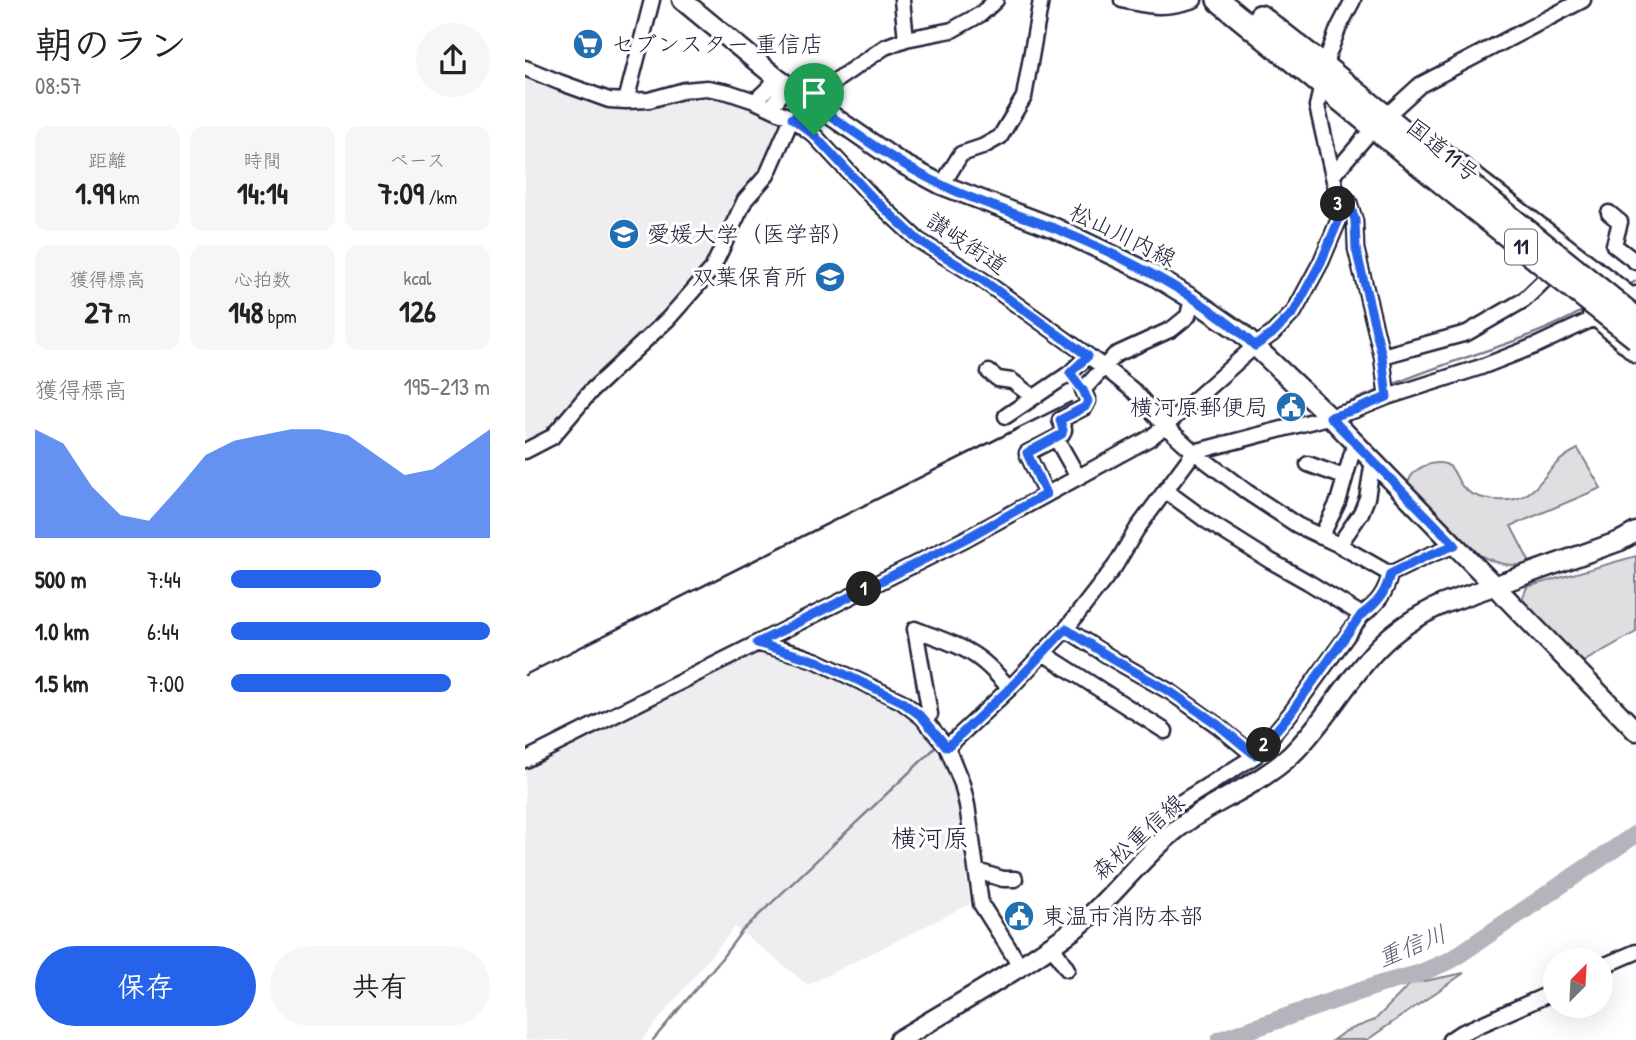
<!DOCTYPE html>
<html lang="ja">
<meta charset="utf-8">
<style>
body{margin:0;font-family:"Patrick Hand","Klee One",sans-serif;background:#f6f6f6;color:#222;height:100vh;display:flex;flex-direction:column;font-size:26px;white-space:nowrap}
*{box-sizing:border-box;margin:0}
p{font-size:23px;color:#767676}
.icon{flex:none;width:38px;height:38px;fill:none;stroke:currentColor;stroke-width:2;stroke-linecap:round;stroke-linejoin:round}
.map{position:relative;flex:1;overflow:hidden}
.details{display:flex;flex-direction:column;background:#fff;width:525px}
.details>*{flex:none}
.needle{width:46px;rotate:24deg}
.tools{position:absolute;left:1018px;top:948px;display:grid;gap:14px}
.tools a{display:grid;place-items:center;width:70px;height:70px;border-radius:50%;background:#fff;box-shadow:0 7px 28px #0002;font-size:35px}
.pin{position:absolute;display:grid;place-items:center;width:60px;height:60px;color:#fff;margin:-72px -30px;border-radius:50% 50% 50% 0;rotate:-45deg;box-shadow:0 0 7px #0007}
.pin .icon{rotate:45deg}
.km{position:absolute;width:35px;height:35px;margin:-18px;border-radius:50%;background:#222;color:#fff;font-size:19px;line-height:35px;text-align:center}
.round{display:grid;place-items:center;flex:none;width:74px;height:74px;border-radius:37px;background:#f6f6f6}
.head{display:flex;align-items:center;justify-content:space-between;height:119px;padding:0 35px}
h1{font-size:38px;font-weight:700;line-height:52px}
.figures{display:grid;grid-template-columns:repeat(3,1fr);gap:10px;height:119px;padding:7px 35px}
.figures div{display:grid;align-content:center;border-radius:14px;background:#f6f6f6;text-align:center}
.figures b{font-size:30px;font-weight:700}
.figures small{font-size:19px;font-weight:400}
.figures p{font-size:19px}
.chart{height:196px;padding:14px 35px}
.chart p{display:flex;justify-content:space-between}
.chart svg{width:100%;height:126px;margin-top:7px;fill:#2563eb;opacity:.7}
.primary-button{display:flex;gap:14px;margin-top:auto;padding:14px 35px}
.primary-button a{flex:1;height:80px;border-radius:42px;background:#2563eb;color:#fff;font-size:28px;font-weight:700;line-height:80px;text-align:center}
.primary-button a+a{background:#f6f6f6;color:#222}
ul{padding:0 35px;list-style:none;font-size:23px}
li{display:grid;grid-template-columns:112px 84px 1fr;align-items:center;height:52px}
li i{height:18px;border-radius:9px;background:#2563eb}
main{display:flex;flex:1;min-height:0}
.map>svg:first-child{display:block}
</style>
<main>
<section class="details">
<div class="head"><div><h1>朝のラン</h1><p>08:57</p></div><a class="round"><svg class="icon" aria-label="share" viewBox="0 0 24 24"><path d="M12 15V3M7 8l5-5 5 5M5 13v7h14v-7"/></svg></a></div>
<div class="figures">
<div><p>距離</p><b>1.99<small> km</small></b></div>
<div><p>時間</p><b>14:14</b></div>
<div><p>ペース</p><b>7:09<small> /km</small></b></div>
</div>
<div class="figures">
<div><p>獲得標高</p><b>27<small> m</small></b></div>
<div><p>心拍数</p><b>148<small> bpm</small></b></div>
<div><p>kcal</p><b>126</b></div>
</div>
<div class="chart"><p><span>獲得標高</span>195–213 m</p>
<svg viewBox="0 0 160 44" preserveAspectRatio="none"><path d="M0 44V6L10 11L20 26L30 36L40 38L50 27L60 15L70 10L80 8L90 6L100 6L110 8L120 15L130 22L140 20L150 13L160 6V44z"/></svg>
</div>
<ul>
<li><b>500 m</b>7:44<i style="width:58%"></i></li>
<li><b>1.0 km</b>6:44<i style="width:100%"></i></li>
<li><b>1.5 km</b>7:00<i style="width:85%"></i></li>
</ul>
<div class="primary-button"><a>保存</a><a>共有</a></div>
</section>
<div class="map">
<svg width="1111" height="1040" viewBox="0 0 1111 1040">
<rect width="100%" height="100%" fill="#fff"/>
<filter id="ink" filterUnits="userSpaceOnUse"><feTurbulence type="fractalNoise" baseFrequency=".0143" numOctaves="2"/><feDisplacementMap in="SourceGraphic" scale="14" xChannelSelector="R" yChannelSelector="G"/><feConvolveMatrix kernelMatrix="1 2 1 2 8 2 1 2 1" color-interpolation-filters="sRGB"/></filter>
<g filter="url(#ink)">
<!-- built -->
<path fill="#eeeef1" d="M0,76L65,104L97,110H123L159,100L180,97L215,104L258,120L260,127L237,174L182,268L25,434L0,447Z
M226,651L283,665L373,708L399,732L414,755L424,777L432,801L445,904L283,985L210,927L117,1040H0V764Z"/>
<!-- green -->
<path fill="#dfdfe2" stroke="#80808e" stroke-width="2" d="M1053,449L1076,488L986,526L1005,563C988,569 970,563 954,555L883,482C885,479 886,475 889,473C897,464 919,458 927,469C932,475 933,483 939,488C951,500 975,502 990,499C1010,495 1018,476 1031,464C1037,458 1045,453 1053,449Z
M1111,556V632L1058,662L995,604L1002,587Z
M939,973L842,1040H808L819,1032L850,1020L885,984Z"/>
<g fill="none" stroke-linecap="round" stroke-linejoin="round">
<!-- stream -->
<path stroke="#7a7a88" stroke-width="2.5" d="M1102,286L1111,281
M867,385C930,357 999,344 1059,310
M808,409L857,389
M764,420L792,413
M128,1040L196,959L217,931L410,748"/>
<!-- river -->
<path stroke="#b4b4bc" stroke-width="18" d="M695,1040L856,984L893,974L926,960L1111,834"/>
<!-- minor casing -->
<g stroke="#22223b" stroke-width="19">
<path id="minor" d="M377,0L381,39
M597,0C627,7 639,9 669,0
M799,66L813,29L828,0
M0,68L34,82L84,100L101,101L124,100L160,90L182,88L203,92L230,101L267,118L289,135L347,197L393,240L456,279L580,368L610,392L640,426L669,452L722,492L772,525L814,545L865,574
M101,101L127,0
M230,101L253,79
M246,107L263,86
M909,143L1111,299
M808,175L849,127L895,85L1058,0
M417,185L436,154L457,147L475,137L499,97L516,0
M812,194L824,202L830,221L831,249L857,356L862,397
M1084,213L1095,222L1089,245L1111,262
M1065,314L1111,355
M857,356L942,333L999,300L1033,267
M464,372L473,379L487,381L508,397
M481,416L545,373L563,356
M531,438L537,434L539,430L535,420L560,407L563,401L558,390L590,355L647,329L663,316L667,299
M0,451L27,437L66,391L143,319L187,269L220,200L242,175L267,118L289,104L313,79L360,47L381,39L427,30L456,14L471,0
M783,464L819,477
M641,491L682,521L744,560L783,582L837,615
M521,494L502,453L531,438L553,477
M796,537L813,502L830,443
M814,545L836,513L842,498L848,461
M865,574L902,556L930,545
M541,629L591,661L647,693L692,725L730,756
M232,643L272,654L292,661L376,701L397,717L422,747L437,784L442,805L456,904L495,966
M518,653L640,731
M397,717L405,714L390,629C412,638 437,645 456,660C467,668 475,679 485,688
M422,747L485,688L541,629L590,566L612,529L669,452L830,410L862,397L956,367L1012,345L1070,318L1111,294
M0,760L440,539L625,438L640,426L730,346L747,334L769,312L796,262L815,217L812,194L792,106L797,85
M637,814L730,756L765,714L837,615C852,604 861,593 865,574
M452,871L478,879H490
M527,946L542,969
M1076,967L1111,952
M925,1040L934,1034L1031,991"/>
</g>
<!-- major casing -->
<g stroke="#22223b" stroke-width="23">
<path id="major" d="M157,0L253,79L374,162L417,185L530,228L623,272L667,299L715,332L805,417L1111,731
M374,1040C412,1017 450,995 488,971C511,956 535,941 557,923C589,895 614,860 647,833C683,802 731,788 766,755C799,723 821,681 853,648C872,628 894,615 918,604L1095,541L1111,532"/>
</g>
<!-- highway casing -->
<g stroke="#22223b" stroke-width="26">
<path id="highway" d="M693,0L881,154
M735,16L799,66L891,141"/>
</g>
<!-- minor -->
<use href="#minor" stroke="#fff" stroke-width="14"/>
<!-- major -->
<use href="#major" stroke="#fff" stroke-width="18"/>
<!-- highway -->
<use href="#highway" stroke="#fff" stroke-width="21"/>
<!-- rail -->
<path stroke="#22223b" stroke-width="2.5" d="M0,675L546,402"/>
<!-- highway-bridge casing -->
<g stroke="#22223b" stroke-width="26" stroke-linecap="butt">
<path id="highway-bridge" d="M891,141L1111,318
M881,154L1037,280L1111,338"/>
</g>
<!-- highway-bridge -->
<use href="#highway-bridge" stroke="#fff" stroke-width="21"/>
</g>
</g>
<g fill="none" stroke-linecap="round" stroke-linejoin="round" filter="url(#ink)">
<!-- route casing -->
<g stroke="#fff" stroke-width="14">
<path id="route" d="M289,104C330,133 370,162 415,184C451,202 491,213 529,228C597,256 677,295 730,346L747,334L769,312L796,262L815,217L812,194L824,202L830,220L831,249L857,356L862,397L830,410L805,417L930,545L902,556L865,574C861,593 852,604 836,615L765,714L730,755L692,724L647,693L591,661L541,629L485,688L422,747L397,717L376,701L292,661L232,643L440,539L521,494L502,453L537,434L538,430L535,420L560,407L563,401L558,390L545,373L563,356L456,279L393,240L347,197L289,135L267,118Z"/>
</g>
<!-- route -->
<use href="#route" stroke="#2563eb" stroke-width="9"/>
</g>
<!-- icons -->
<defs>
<g id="supermarket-disc" transform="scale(1.575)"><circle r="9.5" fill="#1f6fb2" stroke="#fff"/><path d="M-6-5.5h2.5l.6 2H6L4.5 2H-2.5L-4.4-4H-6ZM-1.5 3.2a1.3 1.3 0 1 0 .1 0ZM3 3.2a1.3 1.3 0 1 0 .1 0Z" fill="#fff"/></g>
<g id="university-disc" transform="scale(1.575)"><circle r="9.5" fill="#1f6fb2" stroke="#fff"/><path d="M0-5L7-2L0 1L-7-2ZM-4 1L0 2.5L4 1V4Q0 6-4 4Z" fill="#fff"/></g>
<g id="school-disc" transform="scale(1.575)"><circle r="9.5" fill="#1f6fb2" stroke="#fff"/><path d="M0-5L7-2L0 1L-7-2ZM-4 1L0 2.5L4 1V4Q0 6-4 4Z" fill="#fff"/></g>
<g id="civic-disc" transform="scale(1.575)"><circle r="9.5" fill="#1f6fb2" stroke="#fff"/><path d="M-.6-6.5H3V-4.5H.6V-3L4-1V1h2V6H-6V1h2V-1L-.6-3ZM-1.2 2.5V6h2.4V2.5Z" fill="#fff"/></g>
</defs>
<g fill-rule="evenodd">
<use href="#supermarket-disc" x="63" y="44"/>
<use href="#university-disc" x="99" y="234"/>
<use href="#school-disc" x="305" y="277"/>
<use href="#civic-disc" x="766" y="407"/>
<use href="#civic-disc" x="494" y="916"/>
</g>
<g text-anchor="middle" stroke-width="6" stroke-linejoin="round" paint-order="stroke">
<!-- shield labels -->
<rect fill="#fff" stroke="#646476" stroke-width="2" x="980" y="229.5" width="32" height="35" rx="5"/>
<g font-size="21" font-weight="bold" fill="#22223b">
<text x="996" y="254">11</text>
</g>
<!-- poi labels -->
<g font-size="23" fill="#22223b" stroke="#fff" text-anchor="start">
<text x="86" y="52">セブンスター 重信店</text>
<text x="122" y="242">愛媛大学（医学部）</text>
<text x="282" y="285" text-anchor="end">双葉保育所</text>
<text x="743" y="415" text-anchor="end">横河原郵便局</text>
<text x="517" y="924">東温市消防本部</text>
</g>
<!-- street labels -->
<g font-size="23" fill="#22223b" stroke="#fff">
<text transform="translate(918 150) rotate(39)" y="8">国道11号</text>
<text transform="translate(598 235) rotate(26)" y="8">松山川内線</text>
<text transform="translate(442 243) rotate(34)" y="8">讃岐街道</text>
<text transform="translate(613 837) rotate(-42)" y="8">森松重信線</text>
</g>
<!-- water labels -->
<g font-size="24" font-style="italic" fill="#5c5c6f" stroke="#fff">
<text transform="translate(887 946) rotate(-22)" y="8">重信川</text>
</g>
<!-- quarter labels -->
<g font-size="26" fill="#22223b" stroke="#fff">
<text x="405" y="847">横河原</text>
</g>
</g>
</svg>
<div class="tools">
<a><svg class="needle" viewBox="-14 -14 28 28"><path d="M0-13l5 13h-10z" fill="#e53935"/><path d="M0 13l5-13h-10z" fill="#767676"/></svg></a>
</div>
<div class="pin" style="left:289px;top:135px;background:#1e9e55"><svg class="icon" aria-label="arrive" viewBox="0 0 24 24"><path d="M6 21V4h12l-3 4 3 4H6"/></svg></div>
<b class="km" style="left:339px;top:589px">1</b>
<b class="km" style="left:739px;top:745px">2</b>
<b class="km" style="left:813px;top:204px">3</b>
</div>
</main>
